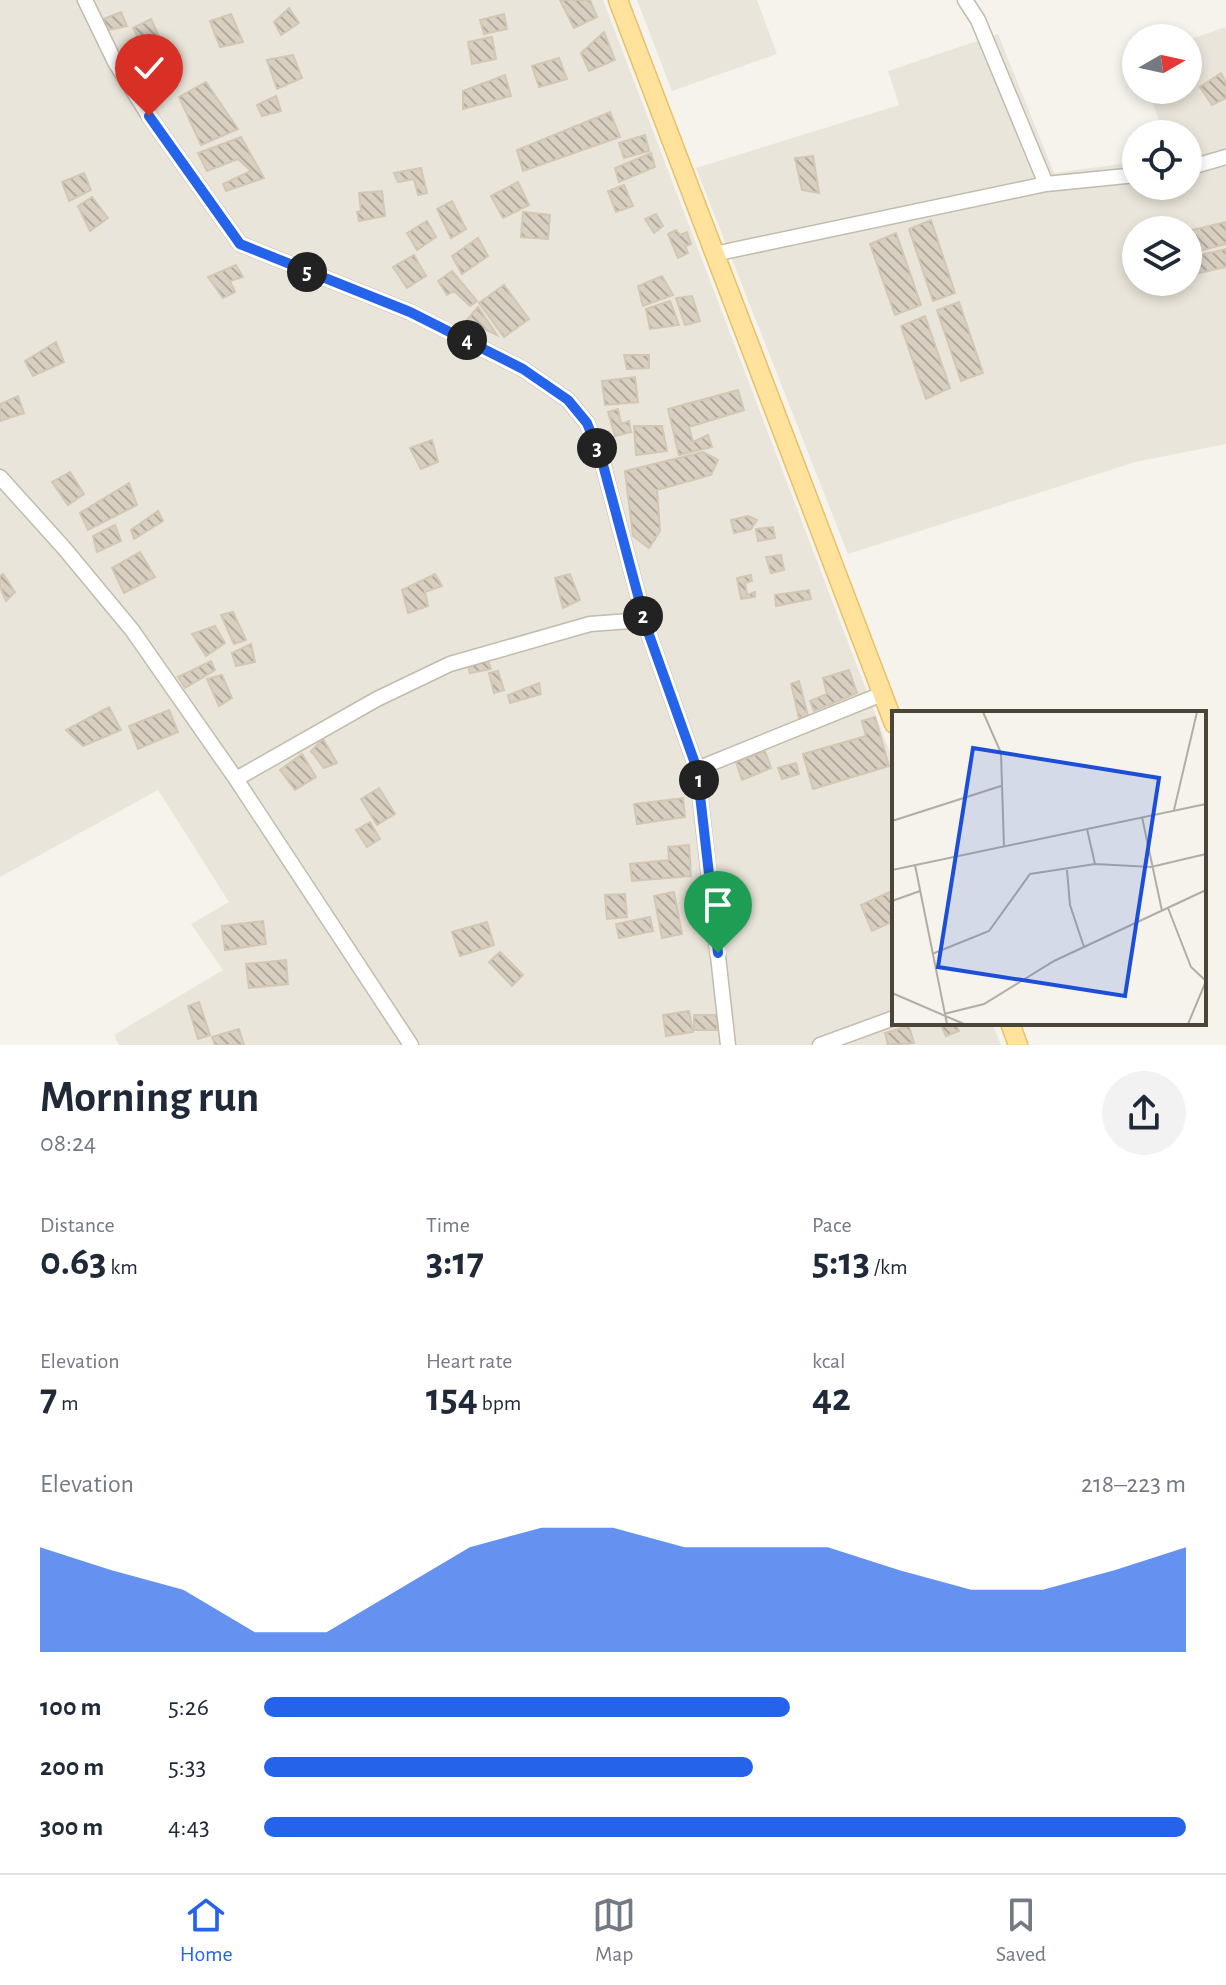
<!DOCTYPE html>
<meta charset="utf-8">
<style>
body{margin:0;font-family:"Alegreya Sans",sans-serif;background:#f2f2f3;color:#1f2937;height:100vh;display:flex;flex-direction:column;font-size:30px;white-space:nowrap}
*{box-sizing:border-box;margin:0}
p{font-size:26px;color:#747a83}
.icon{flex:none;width:44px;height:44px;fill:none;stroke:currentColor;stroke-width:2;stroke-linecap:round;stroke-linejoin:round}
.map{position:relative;height:1045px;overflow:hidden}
.drawer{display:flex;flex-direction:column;background:#fff;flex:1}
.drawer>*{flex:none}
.needle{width:52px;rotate:81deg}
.controls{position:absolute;left:1122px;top:24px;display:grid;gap:16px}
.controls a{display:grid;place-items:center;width:80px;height:80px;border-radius:50%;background:#fff;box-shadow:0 4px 12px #0003;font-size:40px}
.pin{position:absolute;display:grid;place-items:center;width:68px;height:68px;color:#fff;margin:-82px -34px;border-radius:50% 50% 50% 0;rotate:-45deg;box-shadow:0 0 8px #0007}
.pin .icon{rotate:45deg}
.km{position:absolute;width:40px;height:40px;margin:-20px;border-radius:50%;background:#222;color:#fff;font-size:22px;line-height:40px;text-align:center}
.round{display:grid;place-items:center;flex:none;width:84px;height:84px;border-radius:42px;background:#f2f2f3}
.summary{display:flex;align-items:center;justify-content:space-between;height:136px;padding:0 40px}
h1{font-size:44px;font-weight:600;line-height:60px}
.stats{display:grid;grid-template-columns:repeat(3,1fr);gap:12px;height:136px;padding:8px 40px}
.stats div{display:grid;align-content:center}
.stats b{font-size:40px;font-weight:600}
.stats small{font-size:22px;font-weight:400}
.stats p{font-size:22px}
.chart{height:224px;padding:16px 40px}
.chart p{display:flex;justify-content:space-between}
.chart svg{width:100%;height:144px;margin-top:8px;fill:#2563eb;opacity:.7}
ul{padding:0 40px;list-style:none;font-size:26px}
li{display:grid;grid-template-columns:128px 96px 1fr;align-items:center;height:60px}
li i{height:20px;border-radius:10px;background:#2563eb}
.menu{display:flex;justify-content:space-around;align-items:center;height:112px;border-top:2px solid #e0e1e3;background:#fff;font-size:22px;color:#747a83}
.menu a{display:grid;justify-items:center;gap:4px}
.menu .on{color:#2563eb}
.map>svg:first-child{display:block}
</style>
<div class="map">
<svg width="1226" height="1045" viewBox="0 0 1226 1045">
<defs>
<pattern id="building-back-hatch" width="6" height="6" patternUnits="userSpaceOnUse" patternTransform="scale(2)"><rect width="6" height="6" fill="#d8cfc1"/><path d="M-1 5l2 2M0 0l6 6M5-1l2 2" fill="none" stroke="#b1aa9e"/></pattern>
</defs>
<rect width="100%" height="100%" fill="#f6f3ec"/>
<!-- residential -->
<path fill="#eae5da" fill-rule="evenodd" d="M0,0H603L894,763V1023H992L1001,1045H119L114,1035L223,970L191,924L229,902L158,790L0,877Z
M637,0H757L777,54L672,91Z
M1226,27V444L1135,462L848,554L696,168L899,105L888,71L998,34L1054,173L1136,162V186H1188V134H1164L1148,90H1188V40ZM1136,230H1188V282H1136Z"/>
<!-- building -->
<path fill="url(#building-back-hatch)" stroke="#d3c7b4" stroke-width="2" d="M560,0H590L597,17L574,28Z
M289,8L299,23L281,35L274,22Z
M121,12L127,26L108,30L103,19Z
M231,14L243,42L220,47L210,21Z
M504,14L507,29L484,34L480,20Z
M151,19L165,50L150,58L133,28Z
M604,32L615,60L589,71L581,53Z
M492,37L496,59L472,64L468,42Z
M293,55L302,78L277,89L267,60Z
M559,58L567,79L539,87L532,66Z
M1221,73L1226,83V98L1212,105L1200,87Z
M505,75L511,96L463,109V91Z
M206,82L238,129L201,145L179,97Z
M276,96L281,111L262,116L257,105Z
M610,112L620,137L523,171L517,150Z
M645,135L649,151L624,158L619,143Z
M241,137L264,178L226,191L223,184L251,171L238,159L207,171L198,153Z
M651,153L655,167L619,182L615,168Z
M813,156L819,193L802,190L795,158Z
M421,168L427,193L418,195L414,179L398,182L394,173Z
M84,173L91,190L69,201L62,182Z
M518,182L529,205L503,218L491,196Z
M624,185L633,206L616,212L608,191Z
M382,191L385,216L359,221L357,212L361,211L359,193Z
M92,197L108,218L90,231L78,206Z
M452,201L466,229L451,238L437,209Z
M523,212L550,215L548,239L521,237Z
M656,214L663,226L654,233L645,219Z
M931,220L955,293L933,301L909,229Z
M427,221L436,237L417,250L407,233Z
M1226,222V244L1188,254V231Z
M676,230L680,235L687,232L691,244L685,246L688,253L678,258L668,234Z
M896,233L921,305L895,315L870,244Z
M478,238L488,256L462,274L452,256Z
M1226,249V267L1190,275L1188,258Z
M414,255L426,276L407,288L393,267Z
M236,265L243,277L230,281L235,292L223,298L208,277Z
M452,271L477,301L470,306L454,291L447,295L438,281Z
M662,276L673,295L643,306L638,286Z
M504,285L529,319L504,337L479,303Z
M692,296L700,321L685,325L676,298Z
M670,301L679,325L650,329L646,309Z
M959,302L983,373L961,381L937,310Z
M478,307L497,335L466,321Z
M925,316L950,388L926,399L901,326Z
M56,342L64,362L33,376L25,361Z
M624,355H649V368L627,369Z
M635,377L638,402L605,405L602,381Z
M738,390L744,410L689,427L693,442L708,435L712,447L679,455L668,409Z
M18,396L24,413L0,421V404Z
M618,409L621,424L629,421L631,432L615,436L608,412Z
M634,426H662L667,451L636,455Z
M432,440L438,462L421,469L410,448Z
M703,452L718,460L711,475L657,490L660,531L649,548L633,536L625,471Z
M70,472L84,494L68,505L52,482Z
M129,483L137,505L88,530L80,513Z
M158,511L163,521L134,539L131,530Z
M748,516L757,520L751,529L734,533L731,520Z
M115,525L121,541L97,552L93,536Z
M773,527L775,538L758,541L756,529Z
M140,552L155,577L124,593L112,568Z
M781,555L784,570L771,573L766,557Z
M3,574L15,592L6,601L0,587V576Z
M435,574L442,586L425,592L428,606L408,613L402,590Z
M570,574L580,600L563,608L555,578Z
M751,575L752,581L745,583L747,595L755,592V597L741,599L737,578Z
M809,590L811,599L776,606L775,595Z
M233,612L246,640L234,644L221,615Z
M215,626L225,643L206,656L192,634Z
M251,644L255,662L236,666L232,653Z
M487,658L491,669L470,673L468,666Z
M211,661L215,670L185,688L178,677Z
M849,670L857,693L814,711L810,701L827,694L823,678Z
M498,671L504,690L494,693L489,673Z
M222,675L232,698L219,706L207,679Z
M799,681L808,716L799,718L791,684Z
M539,683L541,694L510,703L508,695Z
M109,707L121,730L83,746L66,730Z
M169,710L178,732L138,749L129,726Z
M875,717L889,766L813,789L803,754L866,736L862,721Z
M323,739L337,763L324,768L311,751Z
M765,751L771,768L742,780L736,762Z
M302,754L316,777L295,790L280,770Z
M796,763L799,774L782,779L778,768Z
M379,788L395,814L377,825L361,799Z
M683,798L685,817L637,824L634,804Z
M370,822L380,839L367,847L356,830Z
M689,845L691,876L632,881L630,864L669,860L668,847Z
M892,891L894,921L872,931L861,905Z
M674,892L682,934L662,938L654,896Z
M625,894L627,917L607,919L605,895Z
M650,917L653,931L619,938L616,924Z
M263,921L266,944L225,950L222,926Z
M487,922L494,945L460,956L452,932Z
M500,952L523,975L512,986L489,962Z
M286,960L288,984L249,988L246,964Z
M199,1002L210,1035L198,1039L188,1006Z
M689,1011L693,1032L666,1036L663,1015Z
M694,1015H717V1030H694Z
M940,1023H955L959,1031L946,1036Z
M909,1026L914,1043L888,1045L885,1033Z
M239,1029L244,1045H215L212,1037Z"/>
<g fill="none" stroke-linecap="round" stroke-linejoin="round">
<!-- minor casing -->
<g stroke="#c2bbae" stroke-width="17">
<path id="minor" d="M85,0L115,62L149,116L240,244L410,312L523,369L568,400L587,423L602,461L647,629L697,769L728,1045
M965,0L978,20L1046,184
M1188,168L1226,157
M714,254L1046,184L1136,175
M0,477L64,548L132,630L236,779L411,1045
M697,769L882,694
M236,779L377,699L450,664L590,624L644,620
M820,1045L894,1018"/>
</g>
<!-- major casing -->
<g stroke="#e6c16a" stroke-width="21">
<path id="major" d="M618,0L894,724
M1010,1023L1018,1045"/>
</g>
<!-- minor -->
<use href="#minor" stroke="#fff" stroke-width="14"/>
<!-- major -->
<use href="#major" stroke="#ffe39c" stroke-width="18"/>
</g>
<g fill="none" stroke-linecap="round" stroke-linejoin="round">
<!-- route casing -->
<g stroke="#fff" stroke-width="16">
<path id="route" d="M149,116L240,244L410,312L523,369L568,400L587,423L602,461L647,629L697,769L718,953"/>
</g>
<!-- route -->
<use href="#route" stroke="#2563eb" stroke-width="10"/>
</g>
<!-- overview -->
<g transform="translate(892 711)">
<rect width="314" height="314" fill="#f6f3ec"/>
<path fill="none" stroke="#b2ada4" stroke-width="2" d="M91,1L109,42L112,136M282,99L305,1M250,106L270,200M0,110L109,75M195,118L203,153M23,154L55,313M0,159L314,93M175,159L178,194L192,236M0,190L28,180M276,197L299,256L314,270M40,243L97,220L138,163L203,153L259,156L314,143M0,282L72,313M52,303L92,293L162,250L314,179M296,313L314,270"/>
<path fill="#1d4ed8" fill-opacity="0.15" stroke="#1d4ed8" stroke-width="4" d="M81,37L267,67L233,285L46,256Z"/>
<rect width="314" height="314" fill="none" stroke="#4b4439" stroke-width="4"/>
</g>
</svg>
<div class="controls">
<a><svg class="needle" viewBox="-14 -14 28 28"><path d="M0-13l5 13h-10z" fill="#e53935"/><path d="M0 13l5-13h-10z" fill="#747a83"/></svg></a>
<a><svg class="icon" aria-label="locate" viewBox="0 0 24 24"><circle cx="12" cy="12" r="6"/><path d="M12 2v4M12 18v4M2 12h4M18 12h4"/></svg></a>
<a><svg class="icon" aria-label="layers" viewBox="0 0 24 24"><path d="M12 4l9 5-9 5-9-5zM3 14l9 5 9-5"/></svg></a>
</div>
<div class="pin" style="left:718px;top:953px;background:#1e9e55"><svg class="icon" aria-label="arrive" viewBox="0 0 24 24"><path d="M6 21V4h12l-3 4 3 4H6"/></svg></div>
<div class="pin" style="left:149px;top:116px;background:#d93025"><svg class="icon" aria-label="check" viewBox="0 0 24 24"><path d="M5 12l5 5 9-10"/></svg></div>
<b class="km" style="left:699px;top:780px">1</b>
<b class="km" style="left:643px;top:616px">2</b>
<b class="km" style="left:597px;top:448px">3</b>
<b class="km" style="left:467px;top:340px">4</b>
<b class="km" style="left:307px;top:272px">5</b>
</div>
<section class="drawer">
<div class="summary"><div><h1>Morning run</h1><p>08:24</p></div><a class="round"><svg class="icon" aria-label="share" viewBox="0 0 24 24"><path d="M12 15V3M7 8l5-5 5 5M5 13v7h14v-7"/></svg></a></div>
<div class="stats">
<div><p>Distance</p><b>0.63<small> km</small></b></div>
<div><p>Time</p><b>3:17</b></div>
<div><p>Pace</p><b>5:13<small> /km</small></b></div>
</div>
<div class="stats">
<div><p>Elevation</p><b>7<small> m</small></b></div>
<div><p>Heart rate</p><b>154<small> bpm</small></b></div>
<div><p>kcal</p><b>42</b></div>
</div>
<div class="chart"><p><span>Elevation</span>218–223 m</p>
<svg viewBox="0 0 160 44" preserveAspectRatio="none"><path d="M0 44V12L10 19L20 25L30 38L40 38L50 25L60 12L70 6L80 6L90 12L100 12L110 12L120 19L130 25L140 25L150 19L160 12V44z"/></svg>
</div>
<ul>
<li><b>100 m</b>5:26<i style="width:57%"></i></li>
<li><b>200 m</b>5:33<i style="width:53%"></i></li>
<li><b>300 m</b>4:43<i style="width:100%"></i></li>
</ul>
</section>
<nav class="menu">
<a class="on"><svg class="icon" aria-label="home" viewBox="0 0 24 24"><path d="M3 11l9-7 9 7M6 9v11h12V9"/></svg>Home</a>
<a><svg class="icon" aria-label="map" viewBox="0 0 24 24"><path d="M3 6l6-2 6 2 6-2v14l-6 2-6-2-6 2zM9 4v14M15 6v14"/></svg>Map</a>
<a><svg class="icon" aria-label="saved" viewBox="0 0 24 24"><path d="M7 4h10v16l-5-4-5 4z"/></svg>Saved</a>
</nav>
